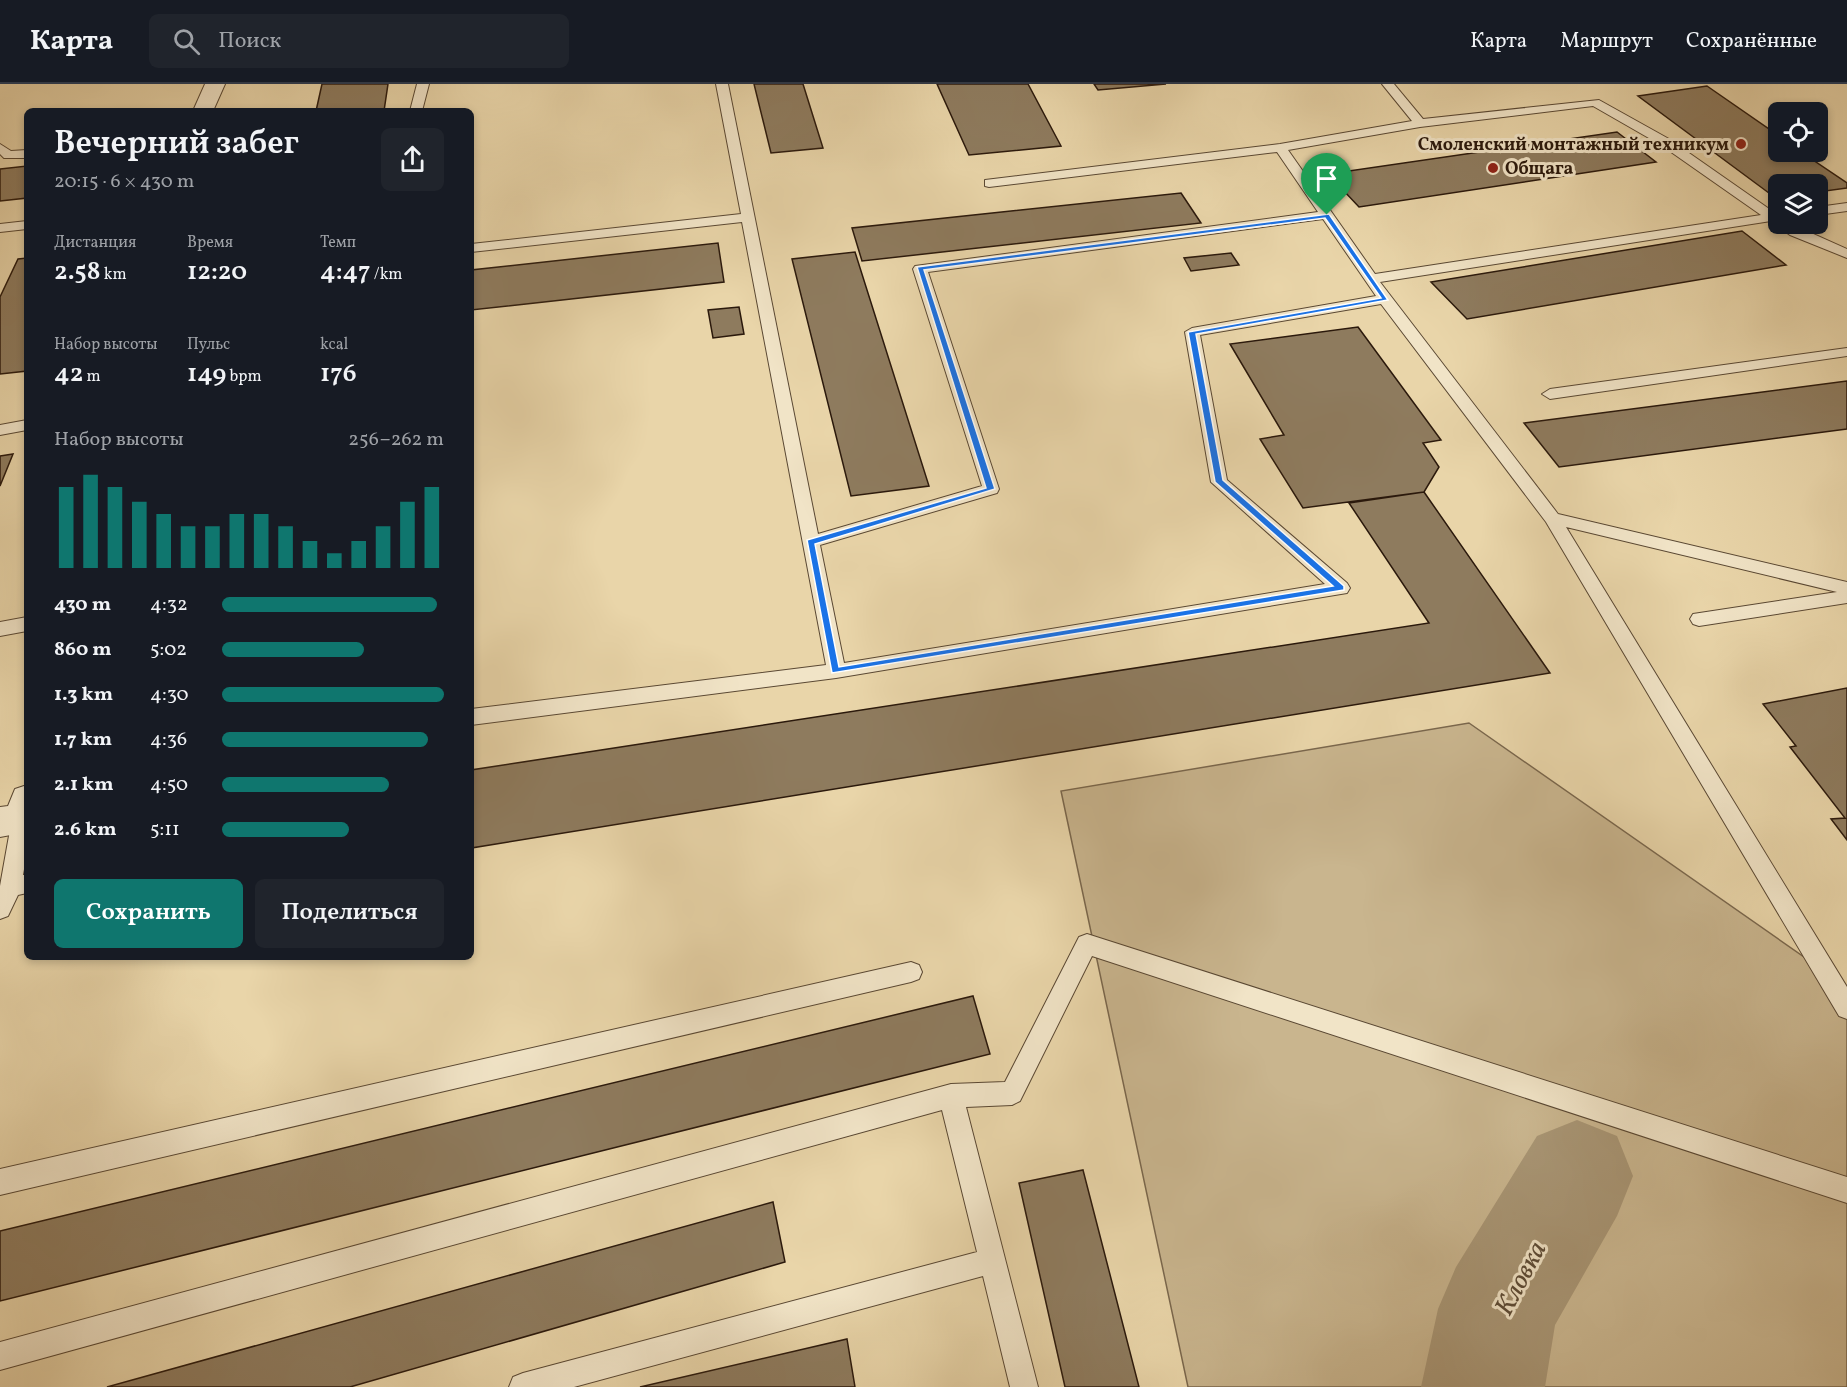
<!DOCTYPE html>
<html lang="ru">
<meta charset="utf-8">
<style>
body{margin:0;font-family:Vollkorn,serif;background:#20242c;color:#f1f3f6;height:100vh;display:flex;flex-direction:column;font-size:22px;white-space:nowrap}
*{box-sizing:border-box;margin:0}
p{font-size:20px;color:#9ea1a6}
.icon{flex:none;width:33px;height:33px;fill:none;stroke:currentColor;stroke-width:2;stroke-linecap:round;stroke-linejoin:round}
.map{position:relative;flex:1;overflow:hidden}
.panel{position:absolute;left:24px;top:24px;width:450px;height:852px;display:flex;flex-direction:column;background:#171b24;border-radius:9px;box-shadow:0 3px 9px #0003}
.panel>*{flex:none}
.tools{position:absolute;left:1768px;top:18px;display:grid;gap:12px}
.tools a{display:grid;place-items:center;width:60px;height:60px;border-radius:9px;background:#171b24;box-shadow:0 3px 9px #0003;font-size:30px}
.pin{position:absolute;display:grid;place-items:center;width:51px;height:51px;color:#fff;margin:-62px -26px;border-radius:50% 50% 50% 0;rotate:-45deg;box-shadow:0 0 6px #0007}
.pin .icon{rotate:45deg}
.round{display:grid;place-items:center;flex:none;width:63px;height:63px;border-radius:9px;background:#20242c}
.summary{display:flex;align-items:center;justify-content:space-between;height:102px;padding:0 30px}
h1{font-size:33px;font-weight:600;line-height:45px}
.figures{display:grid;grid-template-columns:repeat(3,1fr);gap:9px;height:102px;padding:6px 30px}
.figures div{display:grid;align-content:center}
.figures b{font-size:26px;font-weight:600}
.figures small{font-size:16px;font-weight:400}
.figures p{font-size:16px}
.chart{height:168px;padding:12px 30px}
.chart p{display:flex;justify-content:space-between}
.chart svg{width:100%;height:108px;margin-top:6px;stroke:#0f766e;stroke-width:6}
.cta{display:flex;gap:12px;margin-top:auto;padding:12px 30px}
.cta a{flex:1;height:69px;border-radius:9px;background:#0f766e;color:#fff;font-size:24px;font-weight:600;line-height:69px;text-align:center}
.cta a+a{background:#20242c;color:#f1f3f6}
ul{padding:0 30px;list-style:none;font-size:20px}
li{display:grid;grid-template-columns:96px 72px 1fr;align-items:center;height:45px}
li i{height:15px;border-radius:8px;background:#0f766e}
header{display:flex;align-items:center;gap:36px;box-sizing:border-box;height:84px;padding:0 30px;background:#171b24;border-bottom:2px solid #363941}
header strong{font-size:28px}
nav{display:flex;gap:33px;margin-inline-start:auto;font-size:21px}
.search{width:420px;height:54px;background:#20242c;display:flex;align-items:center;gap:15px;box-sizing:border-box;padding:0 21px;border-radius:9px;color:#9ea1a6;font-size:22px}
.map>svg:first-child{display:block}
</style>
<header>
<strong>Карта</strong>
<div class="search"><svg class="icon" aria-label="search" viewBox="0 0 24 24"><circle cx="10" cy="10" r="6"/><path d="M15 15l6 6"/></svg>Поиск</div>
<nav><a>Карта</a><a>Маршрут</a><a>Сохранённые</a></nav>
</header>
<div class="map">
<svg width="1847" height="1303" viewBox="0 0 1847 1303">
<rect width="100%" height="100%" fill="#e9d5a9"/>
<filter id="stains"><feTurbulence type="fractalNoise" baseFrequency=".00333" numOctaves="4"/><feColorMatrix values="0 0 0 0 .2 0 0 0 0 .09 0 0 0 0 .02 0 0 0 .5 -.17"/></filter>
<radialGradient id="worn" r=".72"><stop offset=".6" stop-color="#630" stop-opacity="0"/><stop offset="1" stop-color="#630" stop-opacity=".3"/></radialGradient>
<!-- green -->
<path fill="#c9b58e" stroke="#7a674d" stroke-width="1.5" d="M1469,639L1847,903V1303H1188L1061,707Z"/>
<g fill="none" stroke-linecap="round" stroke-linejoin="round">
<!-- river -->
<path fill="#a89574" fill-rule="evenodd" d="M1577,1036L1617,1052L1633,1092L1617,1132L1555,1241L1545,1303H1421L1438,1225L1456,1183L1537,1052Z"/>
</g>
<!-- building -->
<path fill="#8e7b5e" stroke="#2b190c" stroke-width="1.5" d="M322,0H388L384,27H316Z
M754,0H803L823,64L771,69Z
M937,0H1028L1061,62L969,71Z
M1094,0H1166L1098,6Z
M1707,2L1779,52V68H1801L1847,99V104L1818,108V100H1779L1777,115L1638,12Z
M1617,48L1656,78L1359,123L1328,90Z
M27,82V114L0,117V85Z
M1181,109L1201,139L862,177L852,144Z
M1742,147L1786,181L1467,235L1431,198Z
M718,159L724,198L471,226V186Z
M855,168L929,402L851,412L792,175Z
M1231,169L1239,181L1191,187L1184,174Z
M27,174V287L0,290V213L18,175Z
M739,223L744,250L713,254L708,226Z
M1358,243L1441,356L1423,359L1439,383L1424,408L1303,424L1260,355L1284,351L1230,260Z
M1847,297V345L1559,383L1524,339Z
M13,370L0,402V372Z
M1424,408L1550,589L471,764V686L1429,539L1349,419Z
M1847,604V756L1831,735L1845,734L1790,663L1796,662L1763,620Z
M973,912L990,970L0,1217V1147Z
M1083,1086L1139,1303H1065L1019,1099Z
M773,1118L785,1178L350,1303H107Z
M847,1255L855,1303H640Z"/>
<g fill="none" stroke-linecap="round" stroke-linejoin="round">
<!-- service casing -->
<g stroke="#5a4833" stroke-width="2">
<path id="service" d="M417,0H429L422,27H410Z
M716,0H728L818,450L982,402L913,185L915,182L1318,128L1277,68L989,103L985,102V96L1280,60L1412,37L1382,0H1394L1423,35L1599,16L1669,55L1775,129L1779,128V140H1791L1847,165V174L1790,151L1771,137L1380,198L1558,430L1847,498V519L1699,542L1693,540L1690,535L1693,530L1837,508L1566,443L1847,903V935L1839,932L1546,438L1381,220L1200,251L1227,396L1347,499L1350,504L1347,509L836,594L471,641V625L826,581L742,138L471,168V160L741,130ZM1593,22L1661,61L1761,131L1375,190L1288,66L1420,43ZM1323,135L1376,212L1192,244L1185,248L1211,398L1325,500L844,579L820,461L997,409L999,405L928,188Z
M0,60L11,67L27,66V74H4L0,70Z
M1847,119V127L1818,131V123Z
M27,137V145L0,148V140Z
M1847,264V272L1550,315L1542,310L1550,305Z
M27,336V346L0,351V341Z
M27,533V547L0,552V538Z
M22,726L27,728V768L23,791H27V809L18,811L8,832L0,835V802L12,735L15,729Z
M1087,850L1847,1093V1119L1092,872L1020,1017L1012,1021L966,1023L1038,1303H1010L983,1192L574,1303H509L513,1293L523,1289L977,1168L942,1026L0,1286V1258L951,1000L1005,998L1079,853Z
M911,878L919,881L922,888L919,895L911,898L0,1111V1085Z"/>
</g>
<!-- minor casing -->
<g stroke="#5a4833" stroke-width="2">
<path id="minor" d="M205,0H225L213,27H193Z
M27,701V748L0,753V723L8,722L15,705Z"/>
</g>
<!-- service -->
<use href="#service" fill="#f1e4c7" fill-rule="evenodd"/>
<!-- minor -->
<use href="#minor" fill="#f1e4c7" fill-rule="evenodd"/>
</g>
<!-- route -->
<path fill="#1a73e8" stroke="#fff" stroke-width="1.5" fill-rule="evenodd" d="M1329,130L1388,216L1196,250L1223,396L1344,502V506L832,589L807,456L986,404L917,183ZM1325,134L1381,214L1188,248L1215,398L1333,502L839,583L815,460L995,405L924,186Z"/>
<!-- markers -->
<g fill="#8f2418" stroke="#f1e4c7" stroke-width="2">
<circle cx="1741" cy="60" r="6"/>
<circle cx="1493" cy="84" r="6"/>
</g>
<g text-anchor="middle" stroke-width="6" stroke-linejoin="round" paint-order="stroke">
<!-- far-poi labels -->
<g font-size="18" font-weight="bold" fill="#2b190c" stroke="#f1e4c7" text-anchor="end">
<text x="1729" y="66">Смоленский монтажный техникум</text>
<text x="1505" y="90" text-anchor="start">Общага</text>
</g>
<!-- near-water labels -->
<g font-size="27" font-style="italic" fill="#5d4b36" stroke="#f1e4c7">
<text transform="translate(1520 1194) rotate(-62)" y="9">Кловка</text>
</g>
</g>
<rect width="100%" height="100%" filter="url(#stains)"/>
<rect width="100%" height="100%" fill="url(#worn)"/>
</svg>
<div class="tools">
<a><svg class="icon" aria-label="locate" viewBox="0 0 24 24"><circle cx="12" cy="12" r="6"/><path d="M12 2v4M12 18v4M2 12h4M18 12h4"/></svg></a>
<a><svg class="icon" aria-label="layers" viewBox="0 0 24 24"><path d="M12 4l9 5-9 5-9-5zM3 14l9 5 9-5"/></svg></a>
</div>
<div class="pin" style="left:1327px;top:131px;background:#1e9e55"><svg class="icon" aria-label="arrive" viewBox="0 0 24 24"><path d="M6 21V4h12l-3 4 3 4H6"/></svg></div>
<section class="panel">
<div class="summary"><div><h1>Вечерний забег</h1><p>20:15 · 6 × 430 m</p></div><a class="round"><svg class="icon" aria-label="share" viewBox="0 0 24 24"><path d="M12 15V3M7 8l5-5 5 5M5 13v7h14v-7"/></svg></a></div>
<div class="figures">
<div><p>Дистанция</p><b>2.58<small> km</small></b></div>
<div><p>Время</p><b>12:20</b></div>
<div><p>Темп</p><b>4:47<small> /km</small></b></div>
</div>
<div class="figures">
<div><p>Набор высоты</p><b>42<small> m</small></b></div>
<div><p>Пульс</p><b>149<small> bpm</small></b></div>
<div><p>kcal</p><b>176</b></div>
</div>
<div class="chart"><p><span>Набор высоты</span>256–262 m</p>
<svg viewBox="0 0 160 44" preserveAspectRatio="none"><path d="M5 44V11M15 44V6M25 44V11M35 44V17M45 44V22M55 44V27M65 44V27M75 44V22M85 44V22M95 44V27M105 44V33M115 44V38M125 44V33M135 44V27M145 44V17M155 44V11"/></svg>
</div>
<ul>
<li><b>430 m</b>4:32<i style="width:97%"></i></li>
<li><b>860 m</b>5:02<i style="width:64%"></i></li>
<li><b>1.3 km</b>4:30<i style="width:100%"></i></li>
<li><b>1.7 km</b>4:36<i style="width:93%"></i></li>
<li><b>2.1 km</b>4:50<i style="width:75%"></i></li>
<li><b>2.6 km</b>5:11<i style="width:57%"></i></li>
</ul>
<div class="cta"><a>Сохранить</a><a>Поделиться</a></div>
</section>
</div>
